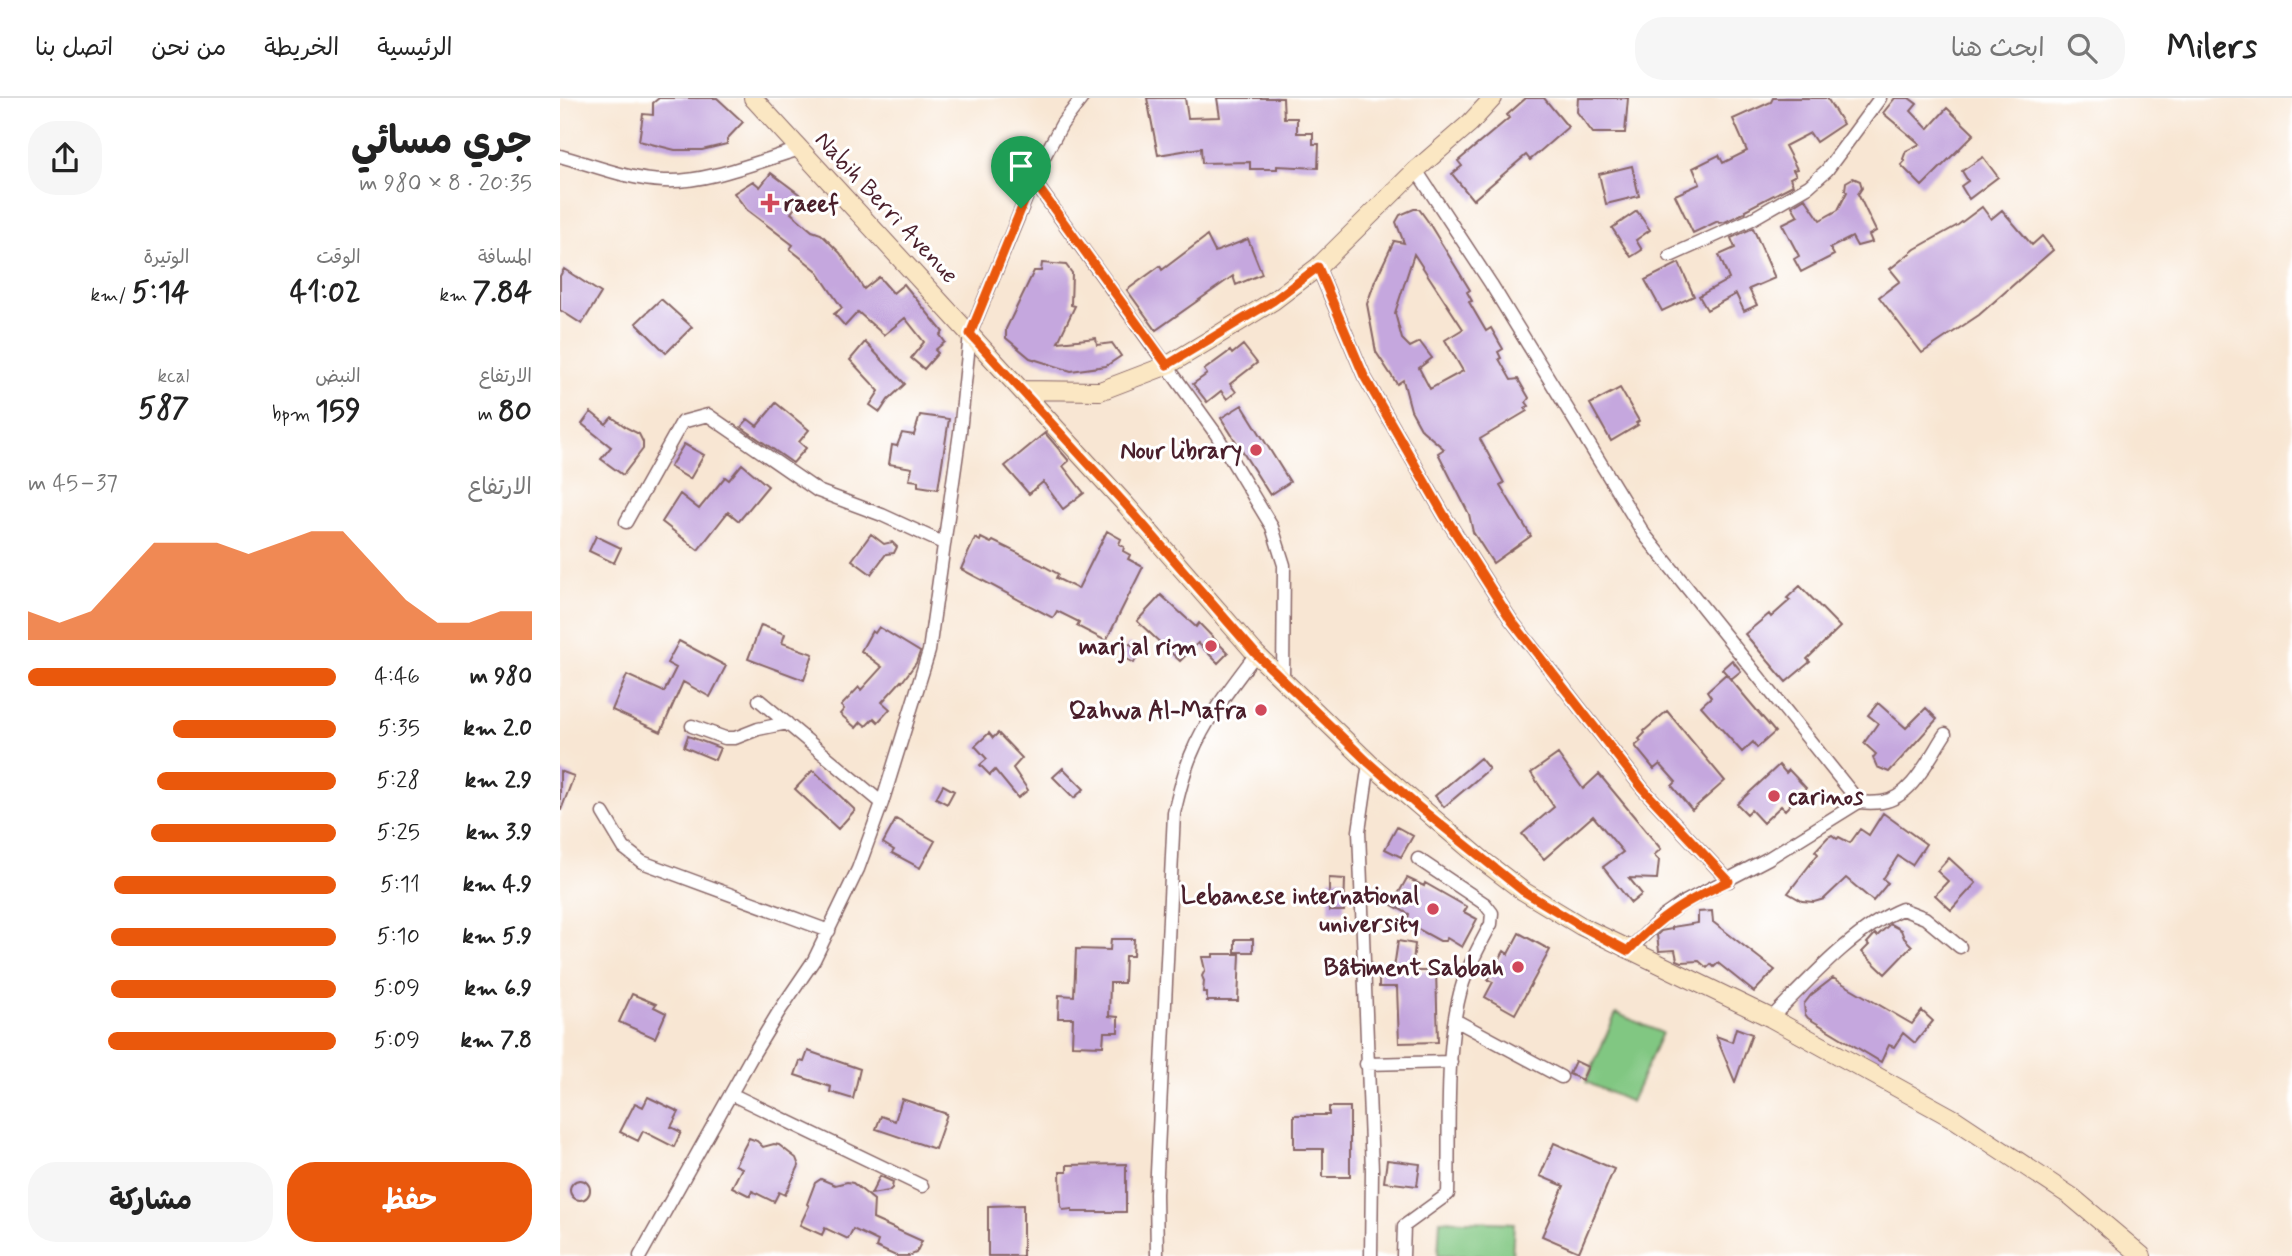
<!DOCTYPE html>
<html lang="ar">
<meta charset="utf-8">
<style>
body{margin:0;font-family:Mynerve,"Playpen Sans Arabic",sans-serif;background:#f6f6f6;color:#222;direction:rtl;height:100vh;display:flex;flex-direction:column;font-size:26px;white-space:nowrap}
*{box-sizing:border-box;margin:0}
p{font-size:23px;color:#767676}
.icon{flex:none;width:38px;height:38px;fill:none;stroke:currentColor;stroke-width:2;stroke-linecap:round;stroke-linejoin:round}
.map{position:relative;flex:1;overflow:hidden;direction:ltr}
.details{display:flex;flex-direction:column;background:#fff;width:560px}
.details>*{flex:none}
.pin{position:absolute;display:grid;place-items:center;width:60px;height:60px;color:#fff;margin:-72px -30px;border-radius:50% 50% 50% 0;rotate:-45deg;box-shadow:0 0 7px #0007}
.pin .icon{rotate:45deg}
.round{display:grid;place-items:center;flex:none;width:74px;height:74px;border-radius:28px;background:#f6f6f6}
.headline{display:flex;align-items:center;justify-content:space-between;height:119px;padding:0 28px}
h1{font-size:38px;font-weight:700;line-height:52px}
.figures{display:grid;grid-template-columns:repeat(3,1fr);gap:10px;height:119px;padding:7px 28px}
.figures div{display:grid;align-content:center}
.figures b{font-size:30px;font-weight:700}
.figures small{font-size:19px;font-weight:400}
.figures p{font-size:19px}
.chart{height:196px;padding:14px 28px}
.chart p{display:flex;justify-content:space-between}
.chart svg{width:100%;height:126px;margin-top:7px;fill:#ea580c;opacity:.7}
.action{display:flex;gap:14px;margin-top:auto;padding:14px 28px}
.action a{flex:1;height:80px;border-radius:28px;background:#ea580c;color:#fff;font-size:28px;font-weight:700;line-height:80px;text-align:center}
.action a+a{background:#f6f6f6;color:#222}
ul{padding:0 28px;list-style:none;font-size:23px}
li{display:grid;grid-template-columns:112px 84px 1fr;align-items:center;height:52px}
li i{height:18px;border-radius:9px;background:#ea580c}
header{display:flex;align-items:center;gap:42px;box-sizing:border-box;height:98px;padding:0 35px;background:#fff;border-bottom:2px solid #e0e0e0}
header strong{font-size:33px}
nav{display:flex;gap:38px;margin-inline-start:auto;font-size:24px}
.search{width:490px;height:63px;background:#f6f6f6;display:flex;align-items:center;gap:18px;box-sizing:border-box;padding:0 24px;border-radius:28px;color:#767676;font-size:26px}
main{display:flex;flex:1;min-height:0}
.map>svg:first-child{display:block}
</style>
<header>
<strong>Milers</strong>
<div class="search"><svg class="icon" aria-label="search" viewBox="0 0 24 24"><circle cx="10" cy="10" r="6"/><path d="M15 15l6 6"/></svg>ابحث هنا</div>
<nav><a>الرئيسية</a><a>الخريطة</a><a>من نحن</a><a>اتصل بنا</a></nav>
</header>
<main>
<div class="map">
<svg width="1732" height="1158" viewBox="0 0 1732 1158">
<rect width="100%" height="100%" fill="#fff"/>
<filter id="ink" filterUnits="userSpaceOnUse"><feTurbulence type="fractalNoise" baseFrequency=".0143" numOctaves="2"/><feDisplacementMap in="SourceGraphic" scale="14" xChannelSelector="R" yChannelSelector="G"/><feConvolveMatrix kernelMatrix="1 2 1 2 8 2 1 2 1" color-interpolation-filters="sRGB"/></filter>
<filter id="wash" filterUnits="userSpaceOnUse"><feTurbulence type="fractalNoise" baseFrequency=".00686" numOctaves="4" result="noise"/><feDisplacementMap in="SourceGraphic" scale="28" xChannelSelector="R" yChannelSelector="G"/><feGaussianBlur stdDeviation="1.57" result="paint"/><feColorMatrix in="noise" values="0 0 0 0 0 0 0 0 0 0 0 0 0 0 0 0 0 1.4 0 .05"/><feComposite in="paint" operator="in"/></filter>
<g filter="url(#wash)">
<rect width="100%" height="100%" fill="#f8e6d3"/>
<!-- green -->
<path fill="#81c782" stroke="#667356" stroke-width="2" d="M1056,915L1102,935L1071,1004L1026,984Z
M880,1122L954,1125L952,1158H878Z"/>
<g id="blocks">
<!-- building -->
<path fill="#c5a7de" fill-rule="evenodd" d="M99,0H157L183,24L167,41V46L142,52H115L79,43L83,16L93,17V5Z
M587,0H625L628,20L660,19L657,0H723L724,20H737V35H753V46H759L758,70L717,68V71H690V64L642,65L641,50L598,57Z
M966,0H984L1008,29L970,62L966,57L913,102L892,76L902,68L898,63L949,20L947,17Z
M1018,0H1068L1065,35H1033L1017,14Z
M1213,0H1267L1283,26L1256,44L1250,35L1225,48L1237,71L1233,72L1236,77L1230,80L1233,87L1185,112L1186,114L1165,124L1159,125L1158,123L1133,135L1115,97L1140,86L1133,70L1159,57L1163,65L1187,53L1173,21L1211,4Z
M1335,0H1349L1357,6L1351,13L1368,31L1387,10L1414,36L1362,88L1341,67L1345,63L1343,61L1346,53L1360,46L1323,15Z
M1423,59L1438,79L1409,101L1401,88L1408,83L1402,73Z
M1072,68L1079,98L1046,106L1039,76Z
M211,75L243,99L231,115L252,133L261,136L280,155L304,191L319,179L333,195L344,186L383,234L380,237L385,244L375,252L378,255L364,271L351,260L364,244L345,220L324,237L298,214L285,228L274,216L282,210L256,172L230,151L233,147L187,112L174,95L193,83L200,89Z
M1293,80L1300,83L1302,90L1298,96L1316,133L1309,137L1312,144L1297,148L1292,139L1270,150L1274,157L1241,174L1234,161L1239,158L1222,126L1238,118L1232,108L1245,100L1260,122L1278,112L1287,94L1285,92L1286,84Z
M1422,109L1431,121L1442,112L1472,147L1482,138L1493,152L1419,217L1362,255L1319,199L1340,183L1330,171L1355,151L1398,127Z
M854,111H859L867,122L910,192L907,194L912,203L909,204L926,233L931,230L943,251L938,254L941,260L939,261L951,282L958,281L969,300L966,304L969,308L965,310L967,313L920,341L944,385L940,387L971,438L933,465L913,434L909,416L878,355L884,351L862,332L851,312L843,282L837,286L816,254L807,206L815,183L834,143L844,145L836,124L840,117ZM854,156L903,231L885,242L903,273L870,291L859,270L872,260L860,244L850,249L842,241L835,215Z
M1077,113L1090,132L1076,142L1082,152L1071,159L1052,130Z
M1193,130L1215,180L1189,191L1197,207L1184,213L1176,196L1147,212L1139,198L1169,181L1159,157L1175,150L1171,140Z
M647,138L655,154L688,141L702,176L676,187L673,178L596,232L567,192L600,168L602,172Z
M482,165L506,167L512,175L511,207L515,208L498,244L536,240L537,247L552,245L561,258L546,268L511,273L470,260L446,240V231L474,173H481Z
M1119,165L1134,198L1102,213L1085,182Z
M4,171L41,195L22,226L0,212V178Z
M101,201L132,229L106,255L76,225Z
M305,244L345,286L328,302L320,314L310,307L319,293L290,262Z
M683,247L697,265L670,286L676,294L667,301L661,293L647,304L633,286L647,276L644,272L670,253L672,256Z
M1060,290L1079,323L1076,325L1078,327L1051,343L1030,306Z
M216,305L249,332L239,344L246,350L233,365L181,329L188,321L197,328Z
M682,307L730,384L710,397L661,320Z
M31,314L46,326L52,319L67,330L79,336L83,344V351L63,377L41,361L51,349L22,326Z
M360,317L389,321L378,391L358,388V383L349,382L352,370L329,366L332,347L337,348L342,335L354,337Z
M485,335L509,363L503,368L524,395L503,411L483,384L469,396L445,368Z
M124,346L144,357L130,381L110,369Z
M182,366L208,388L179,423L168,414L138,452L102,424L120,396L139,411L165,379L169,382Z
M547,433L561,441L559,446L564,449L563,453L570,457L568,461L583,469L546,543L517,528L519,524L497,513L493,520L401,471L415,440L420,443L421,440L431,445L433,443L480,466L498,476L496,480L518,491Z
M311,436L324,446L332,444L337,449L334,455L326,456L311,476L292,462Z
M36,438L61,450L54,465L29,453Z
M1240,488L1280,529L1247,561L1250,564L1226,584L1185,536L1209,516L1211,519L1230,502L1227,500Z
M601,497L636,529L639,525L668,555L658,565L638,545L620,563L577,523Z
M201,527L225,536L222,545L253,556L244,582L188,561Z
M319,529L360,554L356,565L342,584L341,583L322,604L330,611L318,624L314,620L306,628L301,624L296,630L280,616L284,611L281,608L299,589L301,592L322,569L301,553L312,533L315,535Z
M119,543L166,568L150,599L123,584L101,634L52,612L67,577L104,594L116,570L107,565Z
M568,545L580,551L574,565L562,559Z
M1172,562L1181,573L1171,581L1162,571Z
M1166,576L1215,634L1197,650L1193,644L1182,654L1141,608L1151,599L1147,593Z
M1318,605L1346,630L1366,610L1377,621L1329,674L1317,669L1313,660L1316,656L1304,645L1318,625L1308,617Z
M1107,613L1165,683L1132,712L1112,688L1116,684L1100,666L1094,671L1075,648L1081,643L1079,641L1085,635L1084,633Z
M429,635L433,640L438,635L462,660L453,670L468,692L458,700L435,672L430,677L420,667L427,661L415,648Z
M128,638L160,650L155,662L124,649Z
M998,656L1023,691L1039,676L1101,751L1094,757L1099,762L1097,781L1069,780L1082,796L1071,805L1043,769L1063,754L1033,718L984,761L962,736L994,709L971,675Z
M920,660L929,671L884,709L875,698Z
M1219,667L1226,675L1229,672L1246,690L1225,712L1221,708L1203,725L1191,712L1187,716L1177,706Z
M503,670L524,691L514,700L493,679Z
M253,672L295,712L278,731L235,691Z
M0,673L14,678L1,712H0Z
M383,687L394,693L387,706L376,700Z
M1323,715L1366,746L1352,767L1338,758L1323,781L1328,785L1313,803L1286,780L1264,801L1254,804L1242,803L1228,795L1258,756L1255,753L1268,739L1272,737L1277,741L1279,739L1290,745L1300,731L1309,737Z
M336,721L375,743L360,770L332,755L334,752L323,745Z
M837,729L853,738L841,759L825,751Z
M1389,760L1416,785L1391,812L1375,797L1388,783L1377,773Z
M769,780L785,781L784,813H769Z
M847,780L864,788L865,785L907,809L904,814L917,821L902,849L887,840L885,843H880L847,825L849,816L832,807Z
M1152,813L1153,824L1215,872L1194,894L1158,865L1154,869L1151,866L1147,870L1139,863L1122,864L1117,862L1115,852L1099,853L1097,837L1101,833L1112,831V829L1138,825V814Z
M1330,826L1341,832L1344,840L1352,848L1325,876L1302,854L1309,847L1307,845L1315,836L1317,838Z
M959,835L990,852L955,916L925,899L933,884L928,882L944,853L948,856Z
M551,841H574L573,858H565L564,885H550L549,918L558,919V934H544L543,948L512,947L513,920H498L499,897L514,898L516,851L550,852Z
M675,841H693V854H675Z
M838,843L855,846L852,873H876L878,944L839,945L837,889H819V870H834Z
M653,856H680L678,903H647V894H643L644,883L642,878L645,872L642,859H653Z
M1273,880L1352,926L1362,913L1373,923L1355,945L1343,935L1334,949L1329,947L1321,964L1248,920L1245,916L1244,906L1251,897Z
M72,896L96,906L94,909L106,915L95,940L59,924Z
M1176,930L1192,936L1175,984L1156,938L1172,944Z
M248,953L300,971L293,1001L270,994L271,989L235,977L240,963L244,964Z
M1015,963L1028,969L1022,982L1009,976Z
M88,999L119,1014L111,1029L121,1034L114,1049L83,1033L78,1043L60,1034L75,1005L83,1009Z
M342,1001L387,1016L375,1051L316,1031L321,1018L335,1023Z
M769,1009H790V1079H763V1051H734V1017H769Z
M189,1040L197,1043L203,1049L214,1046L219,1047L236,1060L239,1068L225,1097L219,1094L214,1104L192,1093L190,1098L172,1089L182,1070L175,1067Z
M994,1045L1054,1071L1019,1154L982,1138L1004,1088L980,1078Z
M827,1062L860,1066L857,1088L824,1084Z
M566,1066V1114H512V1111L503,1112L501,1108L500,1074H507V1067Z
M320,1078L333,1084L332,1090L329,1093L311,1096Z
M261,1081L275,1087L287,1084L293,1085L314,1102L313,1121L362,1143L356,1155L349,1158H336L316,1149L318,1143L293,1131L288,1141L265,1130L262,1137L240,1127L249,1108L247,1106L255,1085Z
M10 1092a10 10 0 1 1 20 0a10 10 0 1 1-20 0Z
M463,1107V1158H428V1108Z"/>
</g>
</g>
<g filter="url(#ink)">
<use href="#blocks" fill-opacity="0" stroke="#876566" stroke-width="2"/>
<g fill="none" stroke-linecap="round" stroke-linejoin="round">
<!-- street casing -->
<g stroke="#876566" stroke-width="15">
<path id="street" d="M0,58C33,67 70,82 104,83C147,85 199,63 240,51
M856,72L931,186L1084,436L1299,704L1209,760L1123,805L1103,819L1068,853
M473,82L656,336L712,429L724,467L723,581
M1110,158L1190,122L1249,88L1267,72L1320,0
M758,169L804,278L884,417L951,522L1083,691L1169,783
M66,424L122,324L148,317L258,393L322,417L383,445
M199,602L322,705
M132,628L165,640H175L198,631L227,625
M809,665L799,733L812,1072L811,1158
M1299,704C1307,705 1314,705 1322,704C1352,700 1370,658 1385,636
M43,715L64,750L82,764L269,833
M1211,920C1246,885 1296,829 1342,811L1365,820L1400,849
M895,922L1001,979
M806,966L891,964
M171,996L362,1088
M80,1158L192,958L218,915L254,862L298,771L322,705L369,553L400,334L410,236L480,66L502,26L522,0
M597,1158L596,1096L614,715C619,695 623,676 631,657C646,620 672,588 696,556
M843,1158L844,1128L888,1096C890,1033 884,943 903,885C910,864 921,845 931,826L932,815L925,806L858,761"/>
</g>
<!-- secondary casing -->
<g stroke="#876566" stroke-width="20">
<path id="secondary" d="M193,0L461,292L540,293L608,267L648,243L713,203L758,169L856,72L910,25L933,0
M461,292L566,407L696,556L809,665L926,765L963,793L1021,828L1211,920L1396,1022L1512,1099L1582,1158"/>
</g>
<!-- street -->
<use href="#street" stroke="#fff" stroke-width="12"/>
<!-- secondary -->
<use href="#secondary" stroke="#fbe7c3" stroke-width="18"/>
</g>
</g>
<g fill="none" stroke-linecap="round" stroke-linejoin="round" filter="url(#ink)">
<!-- route casing -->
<g stroke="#fff" stroke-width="14">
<path id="route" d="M473,82L607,267L713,203L758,169L804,278L884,417L951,522L1083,691L1169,783C1126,803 1100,818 1068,853L1021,828L963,793L860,710L809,665L696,556L566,407L410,236Z"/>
</g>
<!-- route -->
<use href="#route" stroke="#ea580c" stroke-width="9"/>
</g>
<!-- markers -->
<g fill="#d1495b" stroke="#fff" stroke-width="2.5">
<path d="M206.5 94.5h7v7h7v7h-7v7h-7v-7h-7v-7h7z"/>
<circle cx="696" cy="352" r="7"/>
<circle cx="651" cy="548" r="7"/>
<circle cx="701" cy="612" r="7"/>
<circle cx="1214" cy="698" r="7"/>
<circle cx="873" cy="811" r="7"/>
<circle cx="958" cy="869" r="7"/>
</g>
<g text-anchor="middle" stroke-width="6" stroke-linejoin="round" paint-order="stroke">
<!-- poi labels -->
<g font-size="24" font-weight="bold" fill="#4a1f2b" stroke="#fff" text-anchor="end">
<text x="224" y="113" text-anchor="start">raeef</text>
<text x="682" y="360">Nour library</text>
<text x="637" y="556">marj al rim</text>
<text x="687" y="620">Qahwa Al-Mafra</text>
<text x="1228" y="706" text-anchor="start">carinos</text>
<text x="859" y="805">Lebanese international<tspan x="859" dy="28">university</tspan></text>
<text x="944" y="877">Bâtiment Sabbah</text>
</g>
<!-- street labels -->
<g font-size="24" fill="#4a1f2b" stroke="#fff">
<text transform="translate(327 109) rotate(47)" y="8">Nabih Berri Avenue</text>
</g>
</g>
</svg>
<div class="pin" style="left:461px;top:110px;background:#1e9e55"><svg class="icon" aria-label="arrive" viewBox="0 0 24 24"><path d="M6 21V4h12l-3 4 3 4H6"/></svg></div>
</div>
<section class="details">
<div class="headline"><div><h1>جري مسائي</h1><p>20:35 · 8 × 980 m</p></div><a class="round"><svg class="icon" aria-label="share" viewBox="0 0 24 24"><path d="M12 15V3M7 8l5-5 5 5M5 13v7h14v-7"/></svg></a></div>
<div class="figures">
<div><p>المسافة</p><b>7.84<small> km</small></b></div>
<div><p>الوقت</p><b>41:02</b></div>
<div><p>الوتيرة</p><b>5:14<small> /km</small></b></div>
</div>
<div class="figures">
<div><p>الارتفاع</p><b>80<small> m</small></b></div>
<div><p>النبض</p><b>159<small> bpm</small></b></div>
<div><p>kcal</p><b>587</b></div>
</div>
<div class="chart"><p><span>الارتفاع</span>37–45 m</p>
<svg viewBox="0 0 160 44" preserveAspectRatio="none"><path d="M0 44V34L10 38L20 34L30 22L40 10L50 10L60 10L70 14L80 10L90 6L100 6L110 18L120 30L130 38L140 38L150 34L160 34V44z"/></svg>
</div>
<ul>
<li><b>980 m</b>4:46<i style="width:100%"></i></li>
<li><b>2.0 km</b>5:35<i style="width:53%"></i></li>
<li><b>2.9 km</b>5:28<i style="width:58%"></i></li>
<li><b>3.9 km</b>5:25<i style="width:60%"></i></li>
<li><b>4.9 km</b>5:11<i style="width:72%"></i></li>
<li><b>5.9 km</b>5:10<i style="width:73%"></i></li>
<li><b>6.9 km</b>5:09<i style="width:73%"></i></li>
<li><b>7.8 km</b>5:09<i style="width:74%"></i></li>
</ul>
<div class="action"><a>حفظ</a><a>مشاركة</a></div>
</section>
</main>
